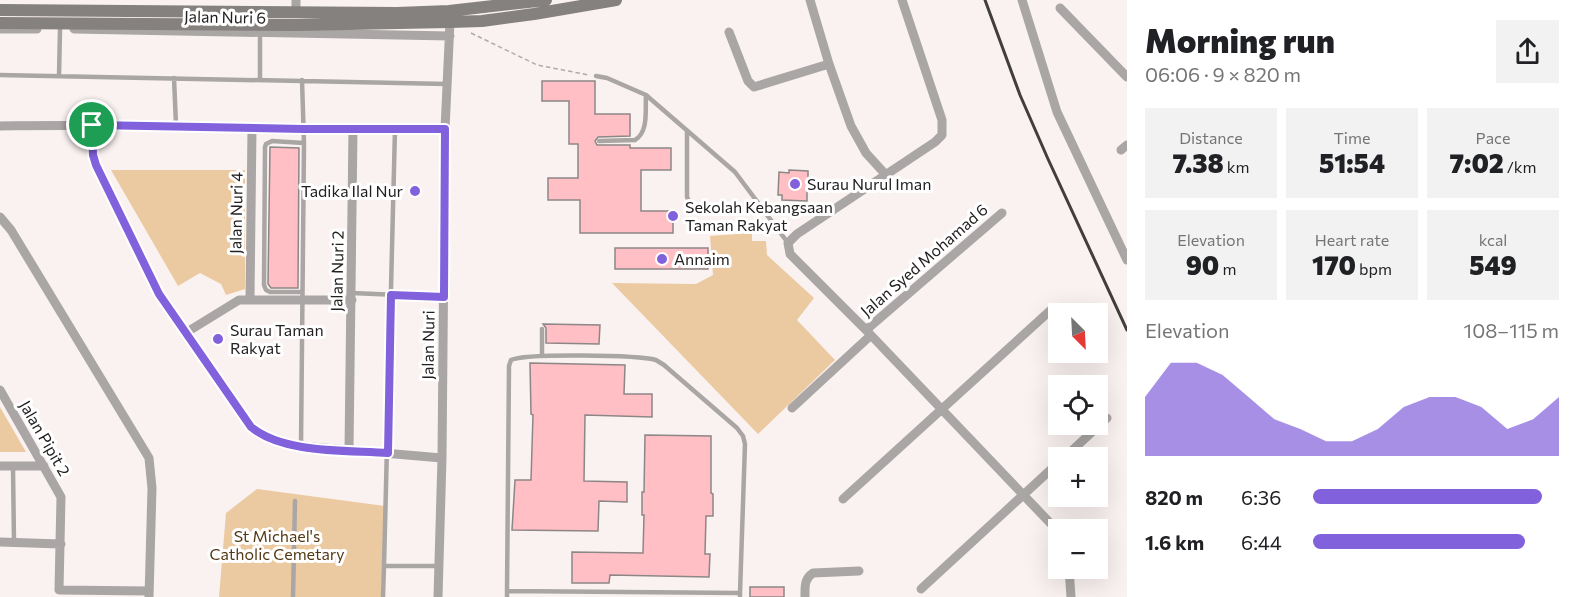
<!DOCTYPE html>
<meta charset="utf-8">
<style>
body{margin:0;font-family:Commissioner,sans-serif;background:#f2f2f2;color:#202124;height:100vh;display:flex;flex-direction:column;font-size:22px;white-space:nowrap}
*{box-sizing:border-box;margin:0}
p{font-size:20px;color:#757577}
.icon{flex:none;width:33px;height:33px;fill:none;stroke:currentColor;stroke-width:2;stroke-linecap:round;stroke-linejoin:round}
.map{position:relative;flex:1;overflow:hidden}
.sheet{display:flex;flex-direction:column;background:#fff;width:450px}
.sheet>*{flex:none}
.needle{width:39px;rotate:156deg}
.fabs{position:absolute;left:1048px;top:303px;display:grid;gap:12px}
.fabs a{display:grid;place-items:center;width:60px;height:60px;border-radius:0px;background:#fff;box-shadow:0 6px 24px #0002;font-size:30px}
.pin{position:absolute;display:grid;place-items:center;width:51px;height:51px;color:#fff;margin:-26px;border:3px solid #fff;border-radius:50%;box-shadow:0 2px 6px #0007}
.round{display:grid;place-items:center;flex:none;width:63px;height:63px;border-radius:0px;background:#f2f2f2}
.headline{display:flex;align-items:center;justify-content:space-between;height:102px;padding:0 18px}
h1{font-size:33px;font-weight:800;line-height:45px}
.metrics{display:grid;grid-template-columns:repeat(3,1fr);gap:9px;height:102px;padding:6px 18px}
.metrics div{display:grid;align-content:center;border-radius:0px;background:#f2f2f2;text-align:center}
.metrics b{font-size:26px;font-weight:800}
.metrics small{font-size:16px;font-weight:400}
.metrics p{font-size:16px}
.chart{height:168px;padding:12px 18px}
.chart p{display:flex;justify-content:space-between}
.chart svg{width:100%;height:108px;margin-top:6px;fill:#8261dc;opacity:.7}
ul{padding:0 18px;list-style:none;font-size:20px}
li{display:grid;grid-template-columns:96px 72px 1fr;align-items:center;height:45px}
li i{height:15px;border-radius:8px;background:#8261dc}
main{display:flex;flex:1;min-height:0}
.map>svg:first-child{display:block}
</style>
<main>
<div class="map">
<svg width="1127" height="597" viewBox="0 0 1127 597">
<rect width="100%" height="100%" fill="#faf2f0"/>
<!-- green -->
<path fill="#eccaa1" d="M111,170H245V289L226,295L221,284L200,273L178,286Z
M752,233V241H766L767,255L814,298L797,320L835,360L758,434L612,283L696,284L713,275L710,236Z
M0,407L26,452H0Z
M257,489L385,506L381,597H219L226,513Z"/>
<!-- building -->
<path fill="#ffbfc5" stroke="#8d8686" stroke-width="1.5" d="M542,81H595V114H630V136L598,137L595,141L597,145H630V148H671V170H641V211H673V233H580V200H548V178H578V144H569V101H542Z
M270,147L299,148L298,288H271L268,284Z
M789,170L808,171V177L812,178V190H807V201L782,200V195H778L779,172L789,173Z
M615,248H708V269H615Z
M543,324L600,325L599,344L546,343V328Z
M530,363L625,365L624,394H652V417L585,415L584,481L627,482V502L599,501L598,531L512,530L515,480H531L533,415L531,414Z
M645,435L711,436V493L713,494V516H706L705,554H710L709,577L610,575L609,583H572V552L643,553L644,515H642V492H644Z
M750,587H784V597H750Z"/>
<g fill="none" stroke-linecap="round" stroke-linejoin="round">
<!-- path -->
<path stroke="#b0aaa8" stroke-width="1.5" stroke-dasharray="4.5 3" stroke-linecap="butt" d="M471,33L537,65L589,75"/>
<!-- lane -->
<path stroke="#a9a6a5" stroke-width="4.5" d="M260,33V80
M0,75L447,84
M59,76L60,29
M596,76L607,78L646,95L735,172L788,243
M174,78L176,125
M687,131V197L690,203L694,206L760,208
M599,141L635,140C649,132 645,109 646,95
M301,292H270L266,290L264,285L265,147L266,144L272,141L304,143L302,80
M352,293L444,297
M542,329V355
M301,446L304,143
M13,467L14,542
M384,566L395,129
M507,591L509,366L511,360C525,353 639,355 656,360L664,365L737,428L743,436L745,444L740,593
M293,597L295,501
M383,597L384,566H438
M507,597V591L740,593V597"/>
<!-- street -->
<path stroke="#a9a6a5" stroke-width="9" d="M810,0L829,64L851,126L866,153L886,175
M902,0L942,120V135L935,142L797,234L788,243L790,254L866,330L1053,526L1059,535
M1022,0L1057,112L1127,260
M1060,8L1127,77
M296,13V0
M0,29H37
M74,29L450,36
M729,32L748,81L754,87L829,64
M92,125L93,155L96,165L159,294L251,427L260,434L272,440L301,446L442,458
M0,126C148,124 296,129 445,129
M1121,150L1127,145
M0,217L11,230L149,458L152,488L149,597
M250,298L252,128
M866,330L1002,213
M187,332L239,300H352
M0,390L61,497L59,590L149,591
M792,408L870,336
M349,450L353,129
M1064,458L1107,418
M0,466H44
M843,499L1053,308
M0,542L61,544
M1069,568L1071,597
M921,589L1059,462
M438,597L442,458L445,129L450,22
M805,597C805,587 804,579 813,573L859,571"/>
<!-- secondary -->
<path stroke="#85817f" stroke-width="12" d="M0,10L397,13L449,11L546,0
M0,23L297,25L450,22L482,21L534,14L616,0"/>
<!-- rail -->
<path stroke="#413e3d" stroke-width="3" d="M985,0L1020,95L1048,159L1127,330"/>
</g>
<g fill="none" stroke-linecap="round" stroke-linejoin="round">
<!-- route casing -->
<g stroke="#fff" stroke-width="12">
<path id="route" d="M92,125L304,129H445L444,297L391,295L388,453C347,450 284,454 251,427L159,294L96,165L93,155Z"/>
</g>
<!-- route -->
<use href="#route" stroke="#8261dc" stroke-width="8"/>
</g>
<!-- markers -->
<g fill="#8261dc" stroke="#fff" stroke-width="2">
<circle cx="795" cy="184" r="6"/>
<circle cx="415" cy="191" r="6"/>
<circle cx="673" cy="216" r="6"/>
<circle cx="662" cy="259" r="6"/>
<circle cx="218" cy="339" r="6"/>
</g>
<g text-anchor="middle" stroke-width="6" stroke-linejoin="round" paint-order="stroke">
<!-- street labels -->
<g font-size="16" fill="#232020" stroke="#fff">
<text transform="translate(225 17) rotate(1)" y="6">Jalan Nuri 6</text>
<text transform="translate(236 213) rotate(-89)" y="6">Jalan Nuri 4</text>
<text transform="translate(924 260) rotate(-41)" y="6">Jalan Syed Mohamad 6</text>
<text transform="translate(337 271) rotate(-89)" y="6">Jalan Nuri 2</text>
<text transform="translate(428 345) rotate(-89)" y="6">Jalan Nuri</text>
<text transform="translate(45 438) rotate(60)" y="6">Jalan Pipit 2</text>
</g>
<!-- poi labels -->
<g font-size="16" fill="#232020" stroke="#fff" text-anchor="start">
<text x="807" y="190">Surau Nurul Iman</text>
<text x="403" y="197" text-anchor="end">Tadika Ilal Nur</text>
<text x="685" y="213">Sekolah Kebangsaan<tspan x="685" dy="18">Taman Rakyat</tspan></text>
<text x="674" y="265">Annaim</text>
<text x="230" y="336">Surau Taman<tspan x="230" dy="18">Rakyat</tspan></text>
</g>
<!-- park labels -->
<g font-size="16" fill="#533915" stroke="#fff">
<text x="277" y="542">St Michael's<tspan x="277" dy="18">Catholic Cemetary</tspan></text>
</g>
</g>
</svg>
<div class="fabs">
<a><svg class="needle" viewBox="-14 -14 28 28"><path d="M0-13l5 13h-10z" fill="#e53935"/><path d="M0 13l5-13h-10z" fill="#757577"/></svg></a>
<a><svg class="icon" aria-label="locate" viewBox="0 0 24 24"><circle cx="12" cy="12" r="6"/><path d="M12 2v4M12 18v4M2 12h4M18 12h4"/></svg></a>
<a>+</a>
<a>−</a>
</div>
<div class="pin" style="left:92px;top:125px;background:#1e9e55"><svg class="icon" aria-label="arrive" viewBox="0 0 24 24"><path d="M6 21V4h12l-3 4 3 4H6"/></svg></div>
</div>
<section class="sheet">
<div class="headline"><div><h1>Morning run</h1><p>06:06 · 9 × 820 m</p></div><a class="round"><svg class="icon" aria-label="share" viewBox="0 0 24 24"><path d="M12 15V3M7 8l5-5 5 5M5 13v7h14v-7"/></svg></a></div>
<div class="metrics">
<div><p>Distance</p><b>7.38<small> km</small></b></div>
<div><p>Time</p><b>51:54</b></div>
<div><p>Pace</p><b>7:02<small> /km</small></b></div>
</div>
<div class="metrics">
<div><p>Elevation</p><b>90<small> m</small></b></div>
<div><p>Heart rate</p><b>170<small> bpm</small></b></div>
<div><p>kcal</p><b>549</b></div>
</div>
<div class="chart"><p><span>Elevation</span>108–115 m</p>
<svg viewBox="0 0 160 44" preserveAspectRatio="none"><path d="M0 44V20L10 6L20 6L30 11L40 20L50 29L60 33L70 38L80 38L90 33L100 24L110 20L120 20L130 24L140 33L150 29L160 20V44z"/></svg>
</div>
<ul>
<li><b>820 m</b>6:36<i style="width:93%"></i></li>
<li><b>1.6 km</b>6:44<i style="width:86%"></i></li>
</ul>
</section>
</main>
